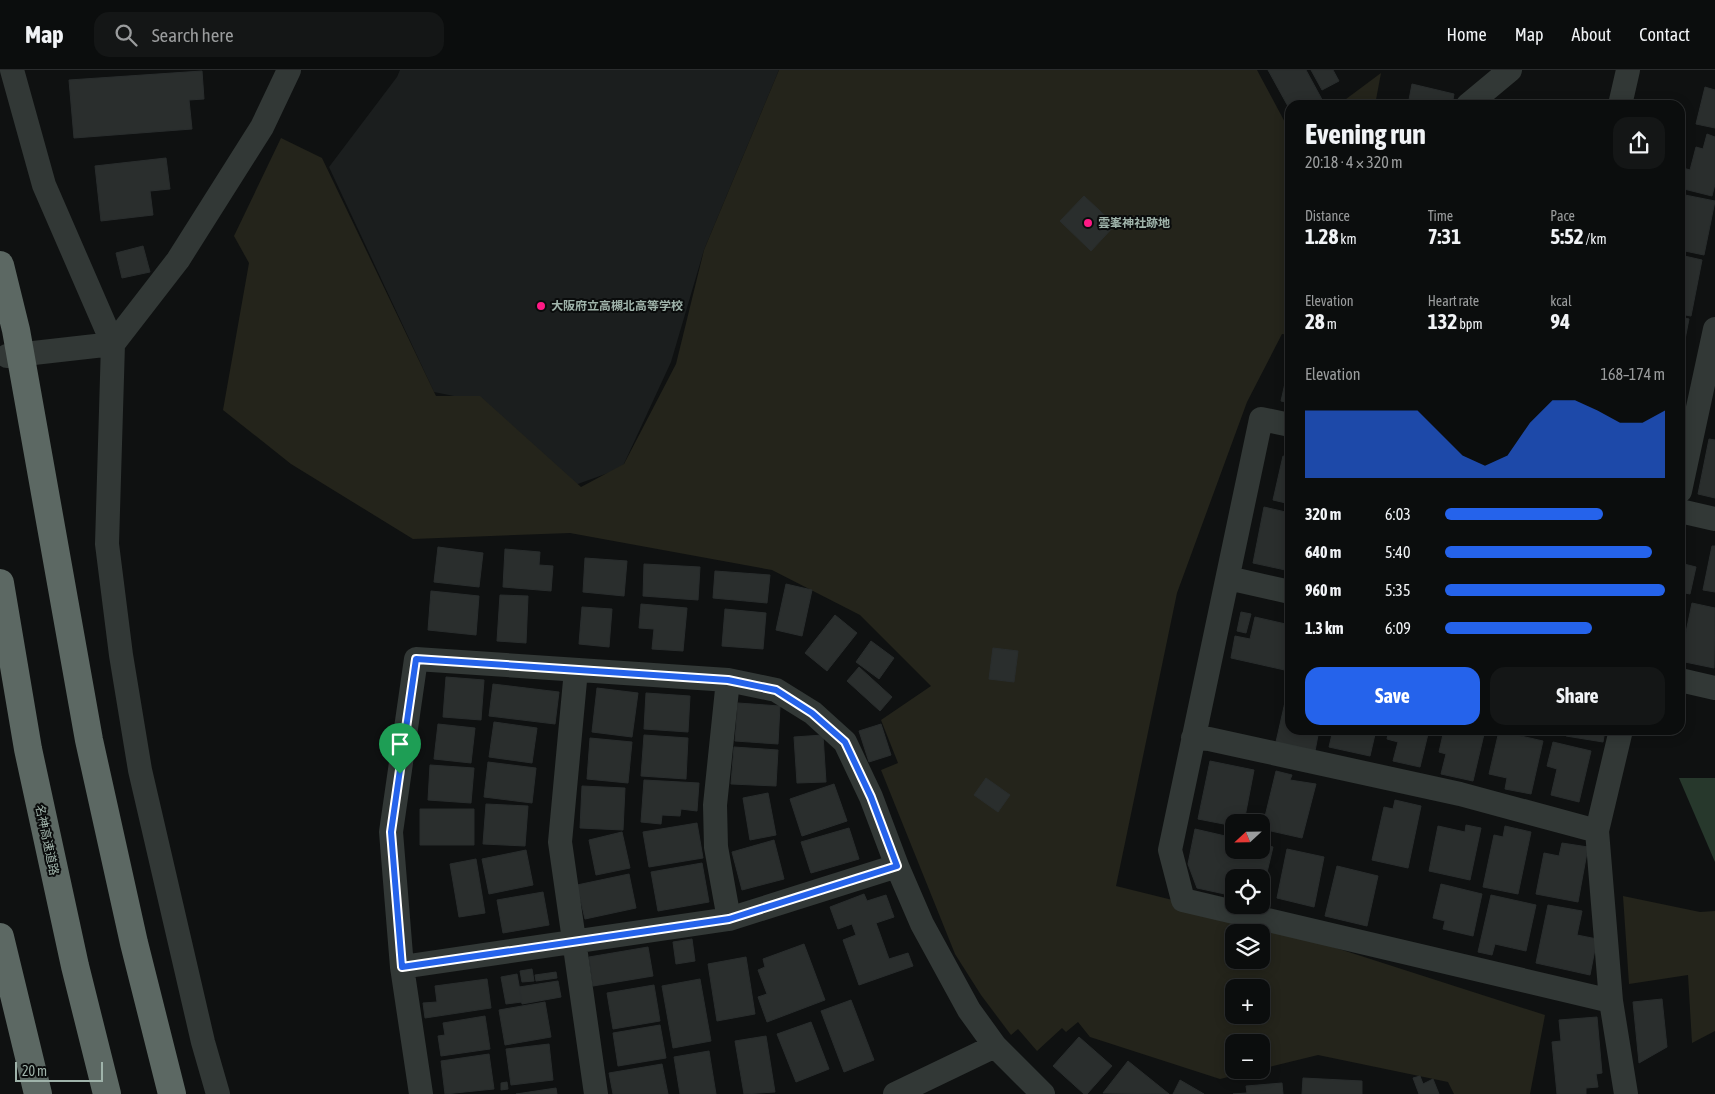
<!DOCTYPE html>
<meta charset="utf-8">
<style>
body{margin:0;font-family:"Asap Condensed","Noto Sans JP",sans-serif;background:#141616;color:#f1f3f6;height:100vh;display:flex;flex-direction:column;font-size:19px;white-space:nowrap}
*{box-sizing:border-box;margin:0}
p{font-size:16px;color:#9a9c9d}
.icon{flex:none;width:28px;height:28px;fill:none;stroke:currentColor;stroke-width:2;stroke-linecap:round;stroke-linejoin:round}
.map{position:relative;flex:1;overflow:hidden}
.details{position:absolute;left:1285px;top:30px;width:400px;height:635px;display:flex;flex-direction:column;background:#0b0d0d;border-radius:15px;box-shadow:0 2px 12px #0003,0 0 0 1px #2b2d2e}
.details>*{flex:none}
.needle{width:32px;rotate:248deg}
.fabs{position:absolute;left:1225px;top:744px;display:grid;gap:10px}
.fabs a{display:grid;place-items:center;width:45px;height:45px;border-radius:10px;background:#0b0d0d;box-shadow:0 2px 12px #0003,0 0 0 1px #2b2d2e;font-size:25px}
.scale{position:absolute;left:15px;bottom:12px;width:88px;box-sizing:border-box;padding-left:5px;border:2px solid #9fb3aa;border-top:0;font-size:14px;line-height:18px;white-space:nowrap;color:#9fb3aa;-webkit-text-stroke:4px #0a0c0c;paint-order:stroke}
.pin{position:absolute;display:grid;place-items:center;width:42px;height:42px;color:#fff;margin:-51px -21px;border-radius:50% 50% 50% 0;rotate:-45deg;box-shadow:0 0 5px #0007}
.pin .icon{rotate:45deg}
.round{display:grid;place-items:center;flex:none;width:52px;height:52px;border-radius:15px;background:#141616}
.headline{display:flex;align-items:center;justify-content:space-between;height:85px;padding:0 20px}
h1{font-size:28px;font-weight:700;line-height:38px}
.stats{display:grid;grid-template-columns:repeat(3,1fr);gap:8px;height:85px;padding:5px 20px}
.stats div{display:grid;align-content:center}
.stats b{font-size:21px;font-weight:700}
.stats small{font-size:14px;font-weight:400}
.stats p{font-size:14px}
.chart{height:140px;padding:10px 20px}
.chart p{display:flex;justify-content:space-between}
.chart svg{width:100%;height:90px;margin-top:5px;fill:#2563eb;opacity:.7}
.button{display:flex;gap:10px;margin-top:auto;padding:10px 20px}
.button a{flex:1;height:58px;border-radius:15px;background:#2563eb;color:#fff;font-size:20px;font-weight:700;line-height:58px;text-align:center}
.button a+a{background:#141616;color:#f1f3f6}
ul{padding:0 20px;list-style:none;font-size:16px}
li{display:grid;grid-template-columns:80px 60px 1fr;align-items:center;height:38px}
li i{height:12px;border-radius:6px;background:#2563eb}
header{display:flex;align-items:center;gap:30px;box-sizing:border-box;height:70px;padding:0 25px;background:#0b0d0d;border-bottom:1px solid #2b2d2e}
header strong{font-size:24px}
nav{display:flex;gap:28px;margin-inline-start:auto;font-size:18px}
.search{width:350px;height:45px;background:#141616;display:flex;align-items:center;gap:12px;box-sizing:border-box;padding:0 18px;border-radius:15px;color:#9a9c9d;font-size:19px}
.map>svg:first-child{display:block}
</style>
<header>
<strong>Map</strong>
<div class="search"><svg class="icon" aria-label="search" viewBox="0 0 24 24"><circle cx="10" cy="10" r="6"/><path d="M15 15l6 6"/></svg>Search here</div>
<nav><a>Home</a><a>Map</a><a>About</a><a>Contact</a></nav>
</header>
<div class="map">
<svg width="1715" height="1024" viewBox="0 0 1715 1024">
<rect width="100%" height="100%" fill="#0f1111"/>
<!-- built -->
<path fill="#1b1e1e" d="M400,0H779L704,180L671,292L622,398L575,415L479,331L434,322L329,97L397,7Z"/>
<!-- green -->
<path fill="#24241b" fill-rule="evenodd" d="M779,0H1257L1288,58H1290V265L1282,264L1247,332L1177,523L1116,816L1233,845L1545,945L1530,1024H1454L1448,1012L1318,985L1261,999V972H1234V1000H1257L1220,1009L1090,967L1078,952L1066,962L1062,958L1037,981L1018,959L1011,965L981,925L955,884L881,700L898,693L881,650L931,616L860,545L772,500L570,463L413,469L291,394L223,340L249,193L234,166L281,68L322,88L436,326H480L581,417L624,394L676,294L704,180ZM1234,862H1261V890H1234ZM1234,918H1261V945H1234Z
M1381,3L1375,35H1338Z
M1623,826L1700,842L1715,841V961L1692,973L1688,905L1629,914Z"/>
<!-- water -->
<path fill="#27382c" d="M1679,708H1715V792Z"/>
<!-- building -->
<path fill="#2a2e2d" stroke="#292d2d" d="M1268,0H1306L1325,35H1290V40Z
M1311,0H1333L1339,11L1322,20Z
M202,1L204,29L189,30L192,59L74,68L69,10Z
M1412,14L1454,24L1452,35H1408Z
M1705,17L1715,20V58L1696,54Z
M1707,64L1715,67V114L1712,126L1680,118V108L1683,98L1690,100L1696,77L1703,79Z
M166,88L170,119L150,121L153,145L101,151L95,96Z
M1680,124L1715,131L1704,185L1680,180Z
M1084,126L1115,155L1091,181L1060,151Z
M143,176L150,202L122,208L116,183Z
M1680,185L1702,190L1691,246L1680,244Z
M1680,247L1689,249L1680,295Z
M1290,291V333L1281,331Z
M1709,369L1715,370V428L1698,424Z
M1283,386L1290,388V434L1273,430Z
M1264,437L1290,443V501L1253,493Z
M1712,476H1715V522L1703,520Z
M438,477L483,483L479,517L434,512Z
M505,479L540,482L539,495L553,496L551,521L503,517Z
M585,488L627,491L624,526L583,522Z
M1680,493L1696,497L1690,524L1680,522Z
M644,494L700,497L698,530L643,526Z
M715,501L770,505L767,533L713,528Z
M786,514L812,520L802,566L776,560Z
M431,521L479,526L476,565L428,560Z
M500,525L528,526L526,573L497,571Z
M1692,533L1715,538L1714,598L1680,591Z
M641,534L687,538L683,581L652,579L654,559L639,558Z
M582,537L612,539L609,577L579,574Z
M725,539L766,543L763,579L722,576Z
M1241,542L1251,544L1246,563L1237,561Z
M835,545L857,563L827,601L805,583Z
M1255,547L1290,555L1289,601L1231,588L1235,566L1250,569Z
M871,571L894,588L879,609L856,592Z
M993,578L1018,581L1014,612L989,609Z
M859,597L892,627L880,641L847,611Z
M446,607L484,610L481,650L443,647Z
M1290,610V660H1319L1315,681L1276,672Z
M493,614L559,622L555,654L489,646Z
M597,618L638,623L632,667L592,662Z
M646,623L690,626L688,662L644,659Z
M738,633L780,636L778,674L735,671Z
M494,652L537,658L532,693L489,687Z
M438,654L475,658L471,693L434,689Z
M881,654L891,685L869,692L859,661Z
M1333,660H1376L1370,686L1329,677Z
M1389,660H1429L1420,697L1393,691L1398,672L1387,669Z
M1444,660H1485L1473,711L1441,704L1446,684L1439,682Z
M1567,660H1605L1603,672L1566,666Z
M1499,661L1543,671L1531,724L1505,719L1507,708L1489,704Z
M644,665L688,668L686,709L641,706Z
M823,665L826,712L797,713L794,667Z
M590,668L632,672L628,713L587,709Z
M1553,672L1591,681L1579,732L1551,725L1557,699L1547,696Z
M734,677L778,680L776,716L731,714Z
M1210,691L1254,700L1244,752H1234V756L1198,749Z
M488,692L536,698L532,733L484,727Z
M430,695L474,698L471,733L428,730Z
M1276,701L1292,705L1290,710L1316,714L1302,768L1262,759Z
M986,708L1010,725L998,742L974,725Z
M644,710L699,713L697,741L681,739L680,746L662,745L661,754L641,752Z
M834,714L847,751L802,766L790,729Z
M582,716L625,718L623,760L580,758Z
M768,723L776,765L750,770L743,728Z
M1395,730L1421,736L1408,798L1372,790L1384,737L1393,739Z
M486,734L528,736L525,776L483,774Z
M420,739H474V775H420Z
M697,753L703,788L649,797L643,762Z
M1466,755L1481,758L1470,810L1429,801L1438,756L1465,762Z
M1505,756L1531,762L1518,824L1483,817L1494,765L1503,767Z
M849,758L859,789L811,803L801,772Z
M1195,759L1234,768V780H1261V774L1273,777L1261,828V808H1234V826L1197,818L1188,794Z
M622,762L630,798L596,805L589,770Z
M774,770L784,809L742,820L732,782Z
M1562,773L1588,777L1578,832L1536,824L1544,783L1559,786Z
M1287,779L1324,787L1314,837L1277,828Z
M526,780L533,815L489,824L482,789Z
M476,789L485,843L459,847L450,794Z
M702,793L709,832L658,841L651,802Z
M1337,796L1378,806L1367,856L1325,846Z
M629,804L636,838L585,849L577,815Z
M1441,814L1482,824L1473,866L1443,859L1445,851L1433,848Z
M543,822L549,855L503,863L497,830Z
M864,824L867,831L886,825L894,847L876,853L889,889L908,883L913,896L859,915L843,870L856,865L852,854L838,859L830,837Z
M1491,825L1536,835L1526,881L1495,874L1492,885L1478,882Z
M1548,835L1582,841L1577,865L1597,869L1590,905L1536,893Z
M692,869L695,891L676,894L673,872Z
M804,874L825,930L767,952L758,927L767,924L758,900L765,897L763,889Z
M648,877L653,906L593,916L589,887Z
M746,887L755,944L717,951L708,894Z
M532,899L534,911L522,912L520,901Z
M556,902L557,908L536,911L535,905Z
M517,904L522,932L506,934L501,907Z
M487,909L491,938L425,948L423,933L437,932L435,916Z
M700,909L711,971L673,978L662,916Z
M558,911L561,927L522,934L519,917Z
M654,915L660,951L613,959L607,923Z
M1662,929L1667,977L1639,993L1633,932Z
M851,930L874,990L844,1002L821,941Z
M545,932L551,967L505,975L499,940Z
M485,946L490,979L441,986L438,966L445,965L443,953Z
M1597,947L1602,1003L1596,1004L1598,1017L1586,1018V1024H1557L1552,972L1561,971L1559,950Z
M811,952L829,999L796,1012L777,964Z
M660,955L666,988L618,996L613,963Z
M766,966L775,1022L744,1024L735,971Z
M1079,967L1112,996L1087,1024H1084L1053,996Z
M549,974L553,1010L511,1015L506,979Z
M709,981L716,1024H680L674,987Z
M489,984L494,1019L445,1024L441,991Z
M1128,991L1169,1024L1103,1023Z
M662,994L668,1024H613L609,1003Z
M1420,1006L1423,1014L1433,1009L1439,1024H1419L1413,1008Z
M1303,1008L1362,1011V1024H1302Z
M1180,1010L1204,1024H1173Z
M507,1012L508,1019L501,1020V1013Z
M1282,1013L1283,1024H1233L1247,1023L1246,1016Z
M556,1018L557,1024H516Z"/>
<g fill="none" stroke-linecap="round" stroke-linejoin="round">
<!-- minor -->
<path stroke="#323836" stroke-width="24" d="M12,0L44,115L113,274L107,474L121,585L140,700L203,972L218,1024
M1468,35L1510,0
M1620,35L1628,0
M7,286L113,274L178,190L262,57L289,0
M1290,355L1261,349L1170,780L1183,830L1611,931
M1680,421L1715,259
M1680,441L1715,449
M1228,508L1290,522
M576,600L560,772L596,1024
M728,610L715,735L716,777L729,849
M1680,610L1715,618
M1621,660L1597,761L1611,931L1626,1024
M1193,668L1209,669L1460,724L1597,761
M402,897L729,849L897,796
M421,1024L402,897L391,762L416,589L728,610L776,620L813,643L845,672L871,727L897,796L922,854L969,940L995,976L1043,1024
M895,1024L995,976"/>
<!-- motorway -->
<path stroke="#5c6863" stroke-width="28" d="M0,513L28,679L75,896L107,1024
M0,867L38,1024"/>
<!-- motorway-bridge -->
<path stroke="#5c6863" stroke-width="28" d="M0,195L16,260L89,670L134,873L172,1024"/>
</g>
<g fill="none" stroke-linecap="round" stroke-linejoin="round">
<!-- route casing -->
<g stroke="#fff" stroke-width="10">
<path id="route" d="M416,589L728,610L776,620L812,643L845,672L871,727L897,796L729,849L402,897L391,762Z"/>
</g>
<!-- route -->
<use href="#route" stroke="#2563eb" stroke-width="6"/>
</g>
<!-- markers -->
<g fill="#ff1985" stroke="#0a0c0c" stroke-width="2">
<circle cx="1088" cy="153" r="5"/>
<circle cx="541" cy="236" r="5"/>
</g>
<g text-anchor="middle" stroke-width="4" stroke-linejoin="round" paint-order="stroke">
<!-- poi labels -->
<g font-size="12" font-weight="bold" fill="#9fb3aa" stroke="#0a0c0c" text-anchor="start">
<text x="1098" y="157">雲峯神社跡地</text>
<text x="551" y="240">大阪府立高槻北高等学校</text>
</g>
<!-- street labels -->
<g font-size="12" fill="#9fb3aa" stroke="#0a0c0c">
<text transform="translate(47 770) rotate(78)" y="4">名神高速道路</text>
</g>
</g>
</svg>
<div class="fabs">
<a><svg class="needle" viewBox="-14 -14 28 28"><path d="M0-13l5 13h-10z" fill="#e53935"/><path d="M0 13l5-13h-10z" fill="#9a9c9d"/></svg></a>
<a><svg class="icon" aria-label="locate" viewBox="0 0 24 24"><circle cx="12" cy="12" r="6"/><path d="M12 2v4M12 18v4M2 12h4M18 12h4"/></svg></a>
<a><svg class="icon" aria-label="layers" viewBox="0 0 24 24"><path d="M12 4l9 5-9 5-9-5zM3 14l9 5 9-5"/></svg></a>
<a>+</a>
<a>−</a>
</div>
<div class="scale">20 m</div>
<div class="pin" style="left:400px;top:704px;background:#1e9e55"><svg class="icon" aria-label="arrive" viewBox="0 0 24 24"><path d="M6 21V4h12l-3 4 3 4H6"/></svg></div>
<section class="details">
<div class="headline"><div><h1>Evening run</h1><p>20:18 · 4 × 320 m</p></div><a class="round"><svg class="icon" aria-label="share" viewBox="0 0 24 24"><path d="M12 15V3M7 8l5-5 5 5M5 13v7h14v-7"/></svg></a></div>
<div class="stats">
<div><p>Distance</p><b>1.28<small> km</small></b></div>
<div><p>Time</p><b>7:31</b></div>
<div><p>Pace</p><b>5:52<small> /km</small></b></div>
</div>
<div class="stats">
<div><p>Elevation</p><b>28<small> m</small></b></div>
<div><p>Heart rate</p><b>132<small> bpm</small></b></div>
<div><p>kcal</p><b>94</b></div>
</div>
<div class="chart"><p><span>Elevation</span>168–174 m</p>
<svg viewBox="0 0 160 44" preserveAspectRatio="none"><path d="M0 44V11L10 11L20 11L30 11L40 11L50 11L60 22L70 33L80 38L90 33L100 17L110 6L120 6L130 11L140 17L150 17L160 11V44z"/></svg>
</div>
<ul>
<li><b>320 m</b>6:03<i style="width:72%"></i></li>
<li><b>640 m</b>5:40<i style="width:94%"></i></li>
<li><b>960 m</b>5:35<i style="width:100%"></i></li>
<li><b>1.3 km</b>6:09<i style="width:67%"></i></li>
</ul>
<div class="button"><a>Save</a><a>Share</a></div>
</section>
</div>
